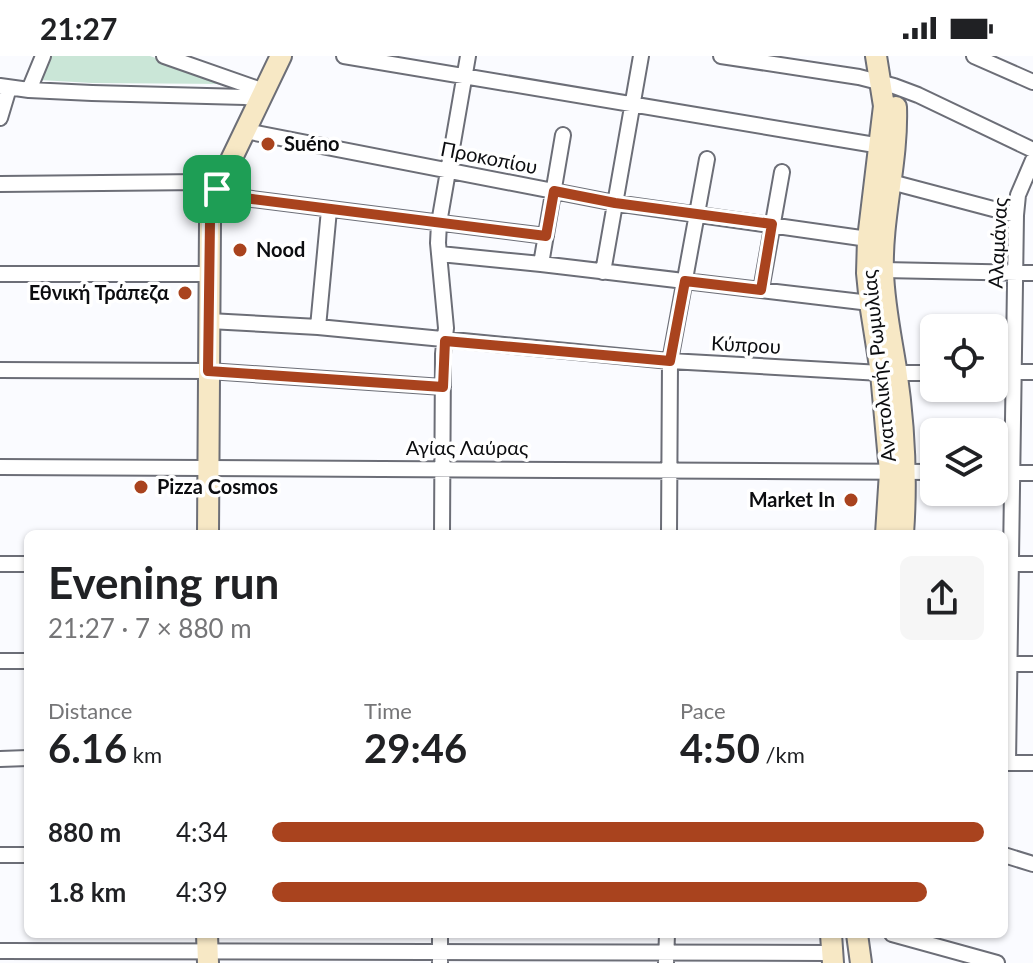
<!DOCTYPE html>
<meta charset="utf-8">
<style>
body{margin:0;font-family:Lato,sans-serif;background:#f6f6f6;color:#202124;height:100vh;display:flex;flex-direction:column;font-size:30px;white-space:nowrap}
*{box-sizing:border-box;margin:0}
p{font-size:26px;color:#757577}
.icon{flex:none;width:44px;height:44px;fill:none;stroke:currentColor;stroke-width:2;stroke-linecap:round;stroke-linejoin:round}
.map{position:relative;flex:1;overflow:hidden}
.panel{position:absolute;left:24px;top:474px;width:984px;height:408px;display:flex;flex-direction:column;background:#fff;border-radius:12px;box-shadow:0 2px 6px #0004}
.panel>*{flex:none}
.fabs{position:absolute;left:920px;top:258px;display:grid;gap:16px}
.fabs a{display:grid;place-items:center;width:88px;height:88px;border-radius:12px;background:#fff;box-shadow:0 2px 6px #0004;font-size:40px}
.pin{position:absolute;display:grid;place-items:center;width:68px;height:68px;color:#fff;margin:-34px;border-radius:16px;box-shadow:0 4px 12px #0006}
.round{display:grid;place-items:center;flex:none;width:84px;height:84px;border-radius:12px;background:#f6f6f6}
.head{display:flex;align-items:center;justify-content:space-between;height:136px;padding:0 24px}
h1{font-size:44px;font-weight:700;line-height:60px}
.stats{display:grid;grid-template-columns:repeat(3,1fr);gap:12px;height:136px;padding:8px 24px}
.stats div{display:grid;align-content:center}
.stats b{font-size:40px;font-weight:700}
.stats small{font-size:22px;font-weight:400}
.stats p{font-size:22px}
ul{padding:0 24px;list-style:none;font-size:26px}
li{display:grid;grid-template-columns:128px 96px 1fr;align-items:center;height:60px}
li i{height:20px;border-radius:10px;background:#a9431e}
.status{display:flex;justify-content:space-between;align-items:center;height:56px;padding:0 40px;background:#fff;direction:ltr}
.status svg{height:22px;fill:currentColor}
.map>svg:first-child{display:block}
</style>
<div class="status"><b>21:27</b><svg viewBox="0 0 49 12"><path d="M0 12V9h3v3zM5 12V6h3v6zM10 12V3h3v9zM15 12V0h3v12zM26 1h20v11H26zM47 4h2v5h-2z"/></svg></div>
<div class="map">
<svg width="1033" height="907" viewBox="0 0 1033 907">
<rect width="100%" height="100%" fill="#fafbff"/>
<!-- green -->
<path fill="#cae6d7" d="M50,0H150L199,17L224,28L92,27L40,24Z"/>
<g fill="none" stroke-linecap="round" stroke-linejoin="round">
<!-- street casing -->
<g stroke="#6c6e77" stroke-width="18">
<path id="street" d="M164,0L264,35
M344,0L881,90
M721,0L859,21L894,30L918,39L1033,94
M974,0L1033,26
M0,30L29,34L92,37L245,41L260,43
M29,34L43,0
M0,62L9,32
M245,75L615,147L868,183
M891,126L1016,159
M0,128L203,126L230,140L252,143L546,180
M440,198L541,208L870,247
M541,208L563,79
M883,214L1033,217
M603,216L641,0
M0,218H209
M761,234L782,116
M209,265L318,271L670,305L881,317H934
M318,271L329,154
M0,314L208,315L443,331
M994,316H1033
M0,411L934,416
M994,417H1033
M442,478L443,298L446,272L438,187L439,167L468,0
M669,478L670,305L707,103
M0,508H28
M1004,508H1033
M0,605H28
M1004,608H1033
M0,703L28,702
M1004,707H1033
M1008,707L1016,159L1018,139L1033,104
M0,799H28
M1004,799L1033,808
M892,878L997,907
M0,895L831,897
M440,907V878
M666,907L667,878"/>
</g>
<!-- secondary casing -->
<g stroke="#6c6e77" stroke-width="24">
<path id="secondary" d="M876,0L884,50L868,183L867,217L870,247L881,317L890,416L886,478
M896,51C898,106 881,162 883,216C884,249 891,281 896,313C904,367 907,423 903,478
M208,478L210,165L217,133L281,0
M207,878L208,907
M831,878L833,907
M857,878L861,907"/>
</g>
<!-- street -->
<use href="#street" stroke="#fff" stroke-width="14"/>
<!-- secondary -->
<use href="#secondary" stroke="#f7e8c5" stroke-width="20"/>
</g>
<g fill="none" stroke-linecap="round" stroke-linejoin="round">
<!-- route casing -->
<g stroke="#fff" stroke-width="16">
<path id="route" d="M217,133L230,140L252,143L546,180L554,135L615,147L772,168L761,234L685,225L670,305L445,285L443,331L208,315L210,165Z"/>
</g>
<!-- route -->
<use href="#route" stroke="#a9431e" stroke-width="10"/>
</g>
<!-- markers -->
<g fill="#a9431e" stroke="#fff" stroke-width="3">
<circle cx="268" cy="88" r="8"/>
<circle cx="240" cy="194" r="8"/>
<circle cx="185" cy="237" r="8"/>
<circle cx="141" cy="431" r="8"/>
<circle cx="851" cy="444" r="8"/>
</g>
<g text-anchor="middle" stroke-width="7" stroke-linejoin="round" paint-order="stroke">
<!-- poi labels -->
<g font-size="20" font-weight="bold" fill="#0c0d10" stroke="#fff" text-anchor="start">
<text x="284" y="95">Suéno</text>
<text x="256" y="201">Nood</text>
<text x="169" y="244" text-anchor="end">Εθνική Τράπεζα</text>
<text x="157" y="438">Pizza Cosmos</text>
<text x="835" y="451" text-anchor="end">Market In</text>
</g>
<!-- street labels -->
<g font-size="20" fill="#0c0d10" stroke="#fff">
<text transform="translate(489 102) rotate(11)" y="7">Προκοπίου</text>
<text transform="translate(998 187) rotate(-87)" y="7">Αλαμάνας</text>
<text transform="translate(746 289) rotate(3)" y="7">Κύπρου</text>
<text transform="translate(879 310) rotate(-96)" y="7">Ανατολικής Ρωμυλίας</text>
<text x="467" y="399">Αγίας Λαύρας</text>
</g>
</g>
</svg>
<div class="fabs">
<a><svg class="icon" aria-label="locate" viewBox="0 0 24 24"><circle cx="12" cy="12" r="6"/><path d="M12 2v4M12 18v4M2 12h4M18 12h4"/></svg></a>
<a><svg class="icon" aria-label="layers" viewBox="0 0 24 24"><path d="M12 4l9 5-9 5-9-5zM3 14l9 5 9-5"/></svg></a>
</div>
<div class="pin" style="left:217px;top:133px;background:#1e9e55"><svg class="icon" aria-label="arrive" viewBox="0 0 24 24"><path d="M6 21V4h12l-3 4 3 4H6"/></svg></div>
<section class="panel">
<div class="head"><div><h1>Evening run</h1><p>21:27 · 7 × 880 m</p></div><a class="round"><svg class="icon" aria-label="share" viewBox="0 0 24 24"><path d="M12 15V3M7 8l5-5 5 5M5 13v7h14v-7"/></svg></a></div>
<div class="stats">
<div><p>Distance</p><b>6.16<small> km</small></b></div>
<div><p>Time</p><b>29:46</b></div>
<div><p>Pace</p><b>4:50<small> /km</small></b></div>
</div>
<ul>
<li><b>880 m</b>4:34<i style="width:100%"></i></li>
<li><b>1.8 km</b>4:39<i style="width:92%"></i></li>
</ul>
</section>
</div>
